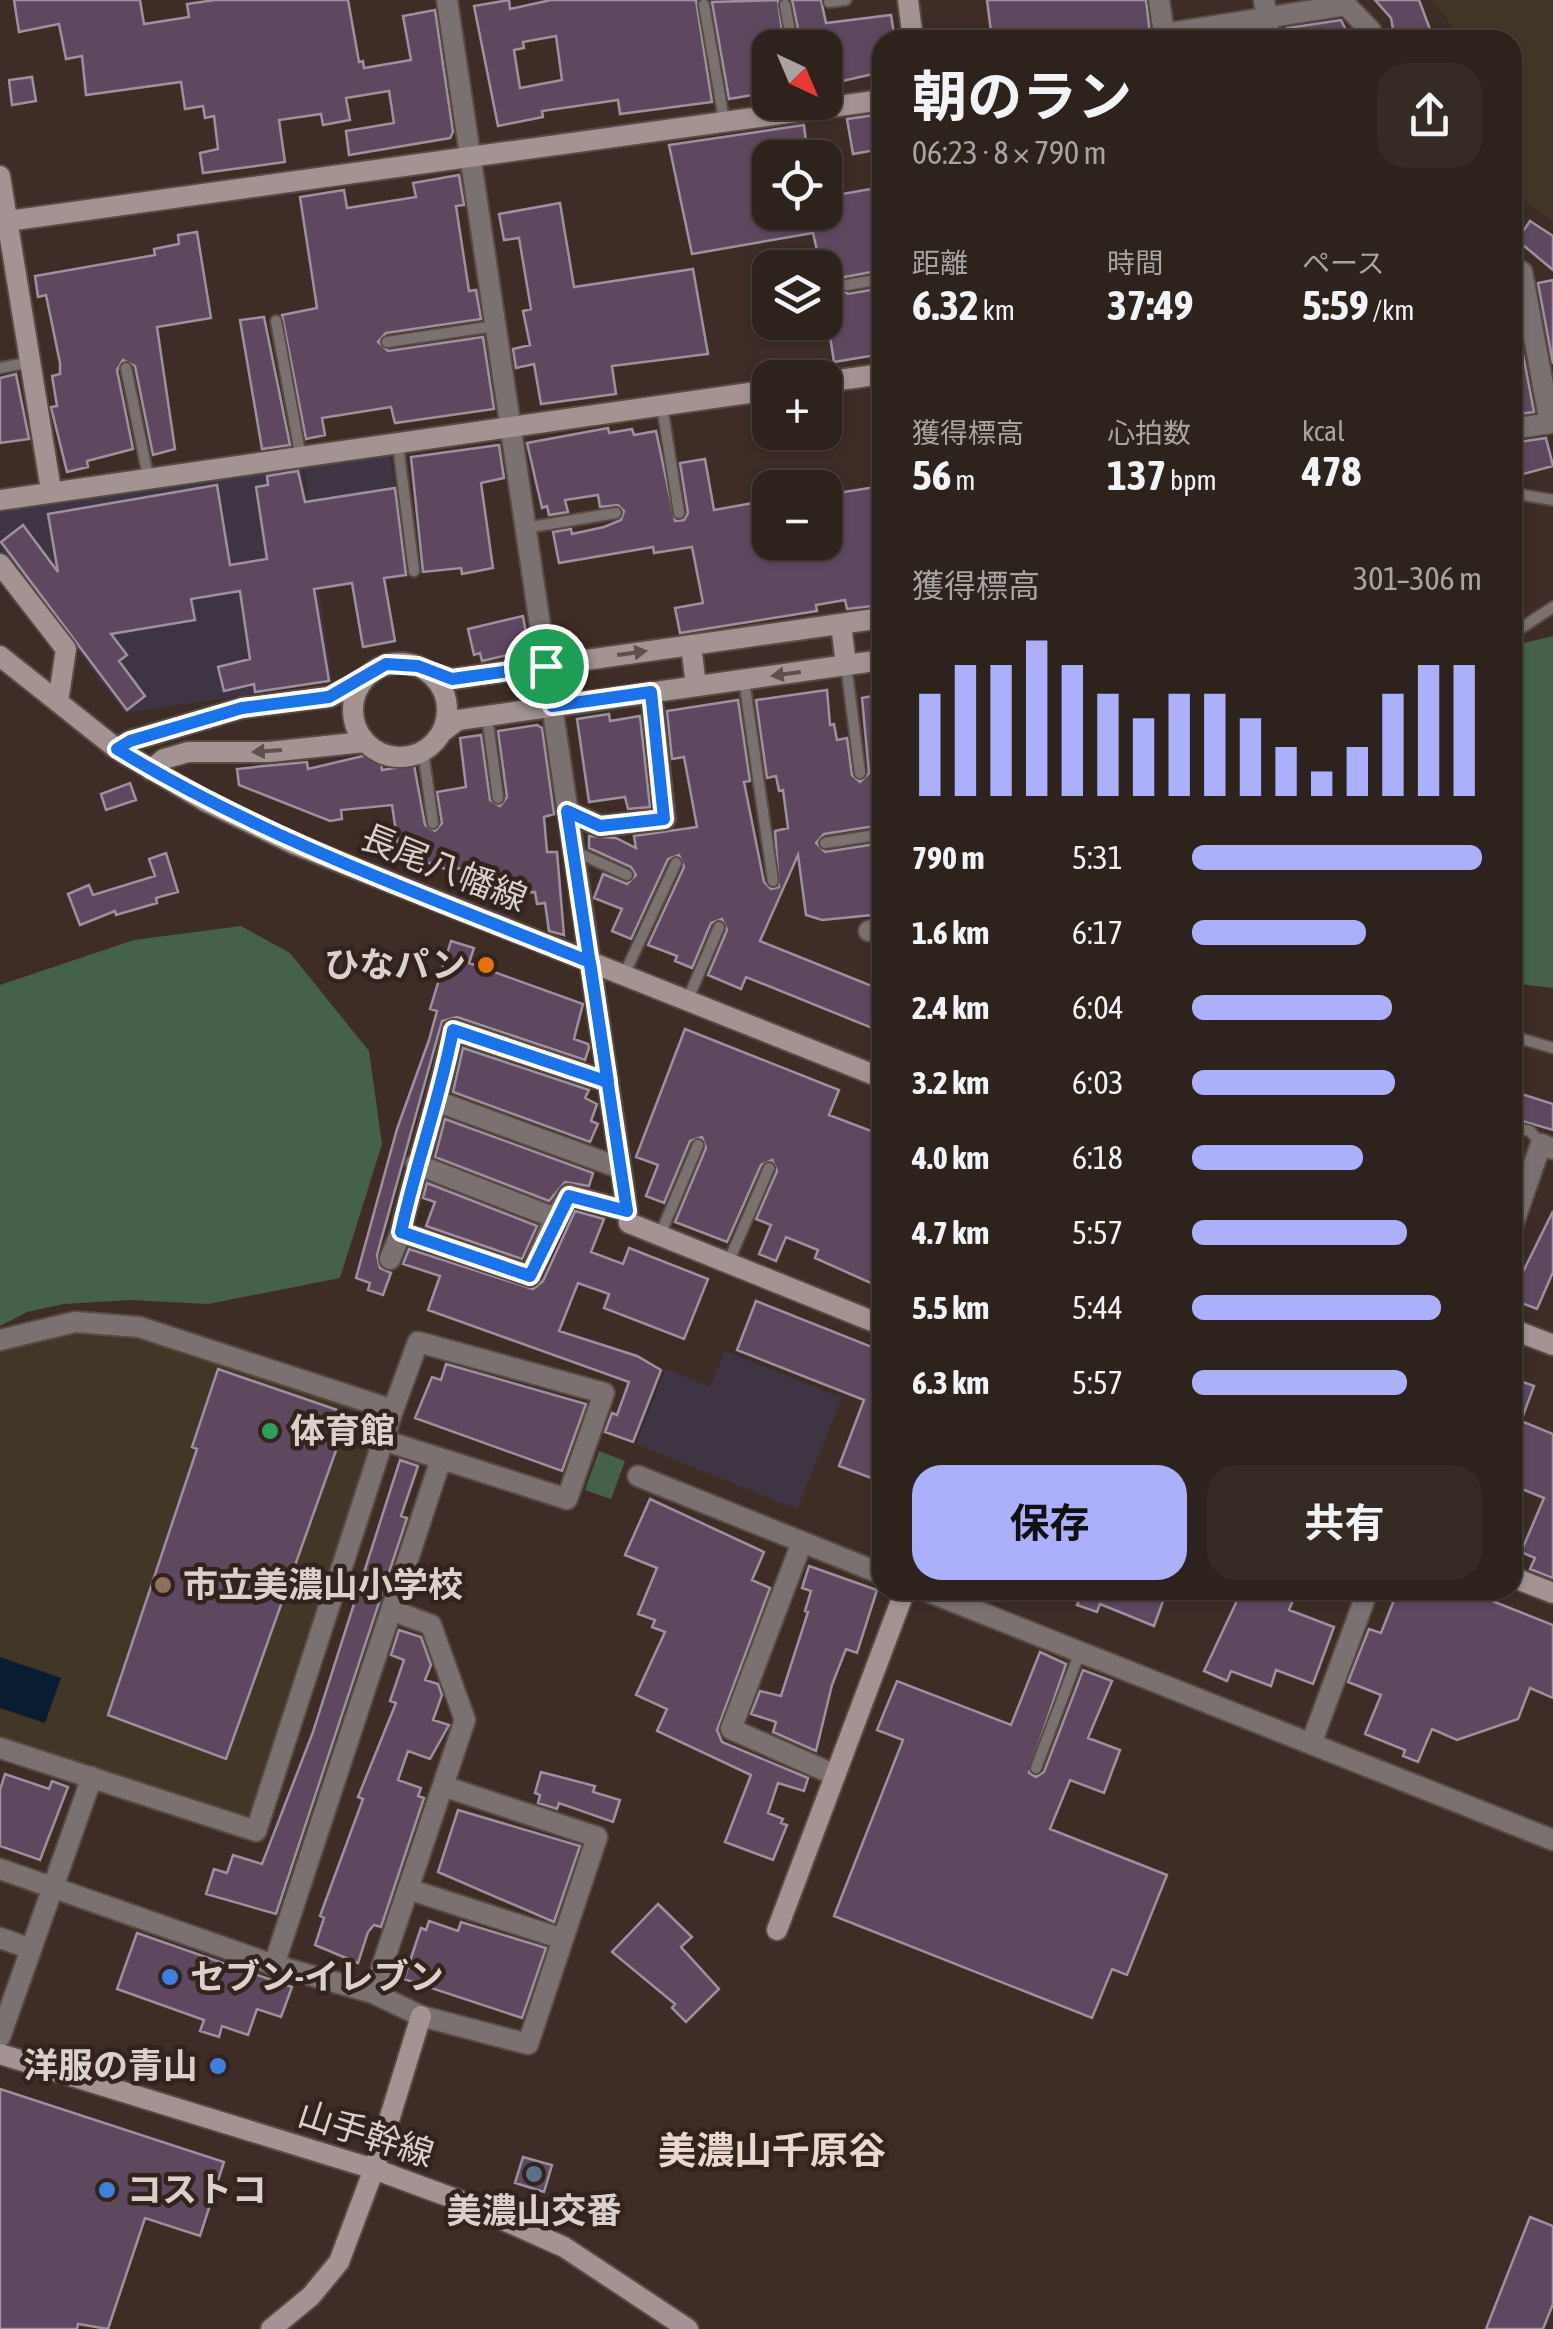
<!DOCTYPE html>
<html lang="ja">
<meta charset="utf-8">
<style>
body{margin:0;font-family:"Asap Condensed","Noto Sans JP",sans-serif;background:#362a25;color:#f1f3f6;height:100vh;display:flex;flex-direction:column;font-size:38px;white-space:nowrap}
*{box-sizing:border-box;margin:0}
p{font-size:32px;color:#a7a4a3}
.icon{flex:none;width:55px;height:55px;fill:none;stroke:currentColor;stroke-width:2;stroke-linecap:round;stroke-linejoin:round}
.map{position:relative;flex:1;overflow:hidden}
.details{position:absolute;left:872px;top:30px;width:650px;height:1570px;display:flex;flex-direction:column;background:#2e221c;border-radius:30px;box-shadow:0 2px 8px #0004,0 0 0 2px #493f3b}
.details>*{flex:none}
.needle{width:65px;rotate:136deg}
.tools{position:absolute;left:752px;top:30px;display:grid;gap:20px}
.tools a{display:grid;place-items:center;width:90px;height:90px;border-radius:20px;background:#2e221c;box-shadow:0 2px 8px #0004,0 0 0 2px #493f3b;font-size:50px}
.pin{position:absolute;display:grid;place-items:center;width:85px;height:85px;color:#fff;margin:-42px;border:5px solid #fff;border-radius:50%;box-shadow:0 2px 10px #0007}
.round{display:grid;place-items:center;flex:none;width:105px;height:105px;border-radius:30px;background:#362a25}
.headline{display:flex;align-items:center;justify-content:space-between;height:170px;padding:0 40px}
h1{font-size:55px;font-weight:700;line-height:75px}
.metrics{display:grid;grid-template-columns:repeat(3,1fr);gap:15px;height:170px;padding:10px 40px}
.metrics div{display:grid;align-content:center}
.metrics b{font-size:42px;font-weight:700}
.metrics small{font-size:28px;font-weight:400}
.metrics p{font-size:28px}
.chart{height:280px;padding:20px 40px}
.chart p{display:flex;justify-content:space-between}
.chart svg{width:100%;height:180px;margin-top:10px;stroke:#acaffb;stroke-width:6}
.action{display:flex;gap:20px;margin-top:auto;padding:20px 40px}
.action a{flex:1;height:115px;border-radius:30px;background:#acaffb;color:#111;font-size:40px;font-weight:700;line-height:115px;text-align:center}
.action a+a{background:#362a25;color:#f1f3f6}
ul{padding:0 40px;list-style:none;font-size:32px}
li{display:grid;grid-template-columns:160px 120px 1fr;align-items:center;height:75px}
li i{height:25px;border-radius:12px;background:#acaffb}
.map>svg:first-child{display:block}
</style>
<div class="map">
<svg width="1553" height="2329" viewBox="0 0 1553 2329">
<rect width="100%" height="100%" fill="#3d2d26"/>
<!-- industrial -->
<path fill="#3f3443" d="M390,455L408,577L322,590L304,468Z
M302,467L332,682L125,713L0,548V510Z
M725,1351L842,1398L797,1509L636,1444L666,1369L710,1387Z"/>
<!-- education -->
<path fill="#423627" d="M1431,0H1553V221L1513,193L1512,40H1453L1452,25Z
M65,1333L134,1335L382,1417L247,1820L0,1739V1352Z"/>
<!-- green -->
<path fill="#45614c" d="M1553,636V988L1513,983L1512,646Z
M241,926L290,953L369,1051L382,1144L340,1278L208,1304L130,1300L64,1304L27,1312L0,1326V985L134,940Z
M599,1451L625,1461L611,1499L585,1490Z"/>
<!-- water -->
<path fill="#0a1c31" d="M0,1657L61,1678L45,1723L0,1708Z"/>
<!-- building -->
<path fill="#5e4860" stroke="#9e909f" stroke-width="2.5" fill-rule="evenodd" d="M14,0H140L144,24L189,17L187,4L215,0H348L359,62L363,61L364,68L411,60L403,16L435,10L453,132L450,138L349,155L346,131L394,123L389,91L346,98L350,120L323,125L321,114L279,120L285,162L203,173L200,153L218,149L214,116L205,118L203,106L185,109L181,82L86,95L82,56L66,59L59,24L19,32Z
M509,0L510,9L551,0H696L712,102L620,114L618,100L542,111L543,117L498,126L474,6ZM556,36L562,80L520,88L514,50L524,48L523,42Z
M778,0L784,48H770V92L729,99L712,2Z
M792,0H821L826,23L891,15L895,40H882V72L825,85V48H802Z
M987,0H1146L1150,34L1113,40H992Z
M1375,0H1419L1434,40H1395L1391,18Z
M1341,20L1351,40H1284L1282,30L1288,28Z
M32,77L36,101L12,105L9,80Z
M882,114V149L853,154L847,119Z
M804,125L808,158H770V212H825V197L882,187V270L845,277L838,286L848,294L882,288V354L834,362L825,305V268H821L813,233L692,254L669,145Z
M459,175L464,205L456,206L469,291L476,290L481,319L386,333L378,342L388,351L483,337L494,409L395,423L391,407L322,418L325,435L306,439L282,315L317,308L300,197L344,190L347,208L416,197L413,183Z
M560,203L574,287L693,269L708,354L612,366L616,394L541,404L534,364L516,368L513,349L530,345L523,311L531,309L519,238L504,240L499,214Z
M1530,221L1553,236V270L1517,240Z
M197,232L211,318L157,327L175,449L153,455L135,366L123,360L117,370L133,449L87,461L88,467L67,472L51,407L57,406L52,376L60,374V363L46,295L38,297L35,276L155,255L154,249L179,244L178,235Z
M1553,280V364L1538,283Z
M1512,296L1534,412L1512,415Z
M264,317L290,445L262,449L240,320Z
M16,374L29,439L0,443V378Z
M608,428L609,433L632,429L634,435L656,431L675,521L684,520L688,513L680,463L705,459L714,510L770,500V542H825V495L882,486V605L847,609L845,600L816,605L817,611L680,633L675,608L703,603L692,547L654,553L653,547L559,563L553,532L571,529L572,534L604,527L621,520L624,511L618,505L600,507L598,495L565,500L568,512L549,515L547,506L542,508L527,443Z
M1546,438L1553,466L1512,477V443Z
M499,445L504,478L481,483L493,568L462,574L461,568L423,572L411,457Z
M298,471L305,502L395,488L406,575L384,578L395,641L363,647L352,583L314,589L329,681L255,692L254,684L224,691L218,667L250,659L240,591L191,599L195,620L111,634L127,655L119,661L145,696L127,710L1,542L23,525L58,572L48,514L217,485L230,565L267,559L256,487L268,485L267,476Z
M523,616L529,650L482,661L480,653L474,655L468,629Z
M827,690L830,725L834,724L837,740L847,738L852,775L860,782L869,773L862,698L882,694V825L824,834L816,843L825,852L882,843V914L822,920L806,915L798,855L760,941L882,990V1032L746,977L741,989L708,975L727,930L722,919L711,923L692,968L675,961L677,956L648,945L684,867L679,855L668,859L631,939L612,931L622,909L594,898L603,874L627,884L636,875L631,867L589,848V836L616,838L636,848L634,836L697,827L684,757L672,759L667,711L738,700L750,781L744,782L764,882L771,889L779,887L775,831L788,828L783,790L779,791L776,776L767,778L756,700Z
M609,714L610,721L640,716L650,807L628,809L625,797L589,802L577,719Z
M537,725L542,728L554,814L544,817L547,852H557L564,935L549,931L545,903L537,904L535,892L518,894L517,887L488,886L487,877H472L471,868L445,869L399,852L392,805L341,810L342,819L330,821L239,785L237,769L264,766L307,762L308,769L367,755L381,762L382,770L414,765L425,825L435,831L442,823L437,792L466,787L460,738L481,735L490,800L500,806L507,797L498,731Z
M130,783L136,800L106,810L101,794Z
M166,853L178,892L156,898L157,903L116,915L115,911L80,925L68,894L89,885L93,895L155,876L149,859Z
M451,941L474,948L469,963L583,1004L574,1039L588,1044L589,1048L585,1060L457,1017L442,1021L377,1255L380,1268L391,1273L383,1295L368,1290L370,1283L356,1278L397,1129L429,1040L437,1011L430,1009Z
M685,1029L839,1090L829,1115L882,1135V1288L815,1258L818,1250L786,1237L776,1261L759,1254L771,1225L756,1219L777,1171L772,1160L761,1165L727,1242L675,1222L706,1148L702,1137L690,1141L664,1203L646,1196L658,1165L636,1157Z
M463,1048L589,1090L585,1098L597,1104L591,1121L598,1124L590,1142L453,1092Z
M1512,1091L1553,1104V1130L1512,1118Z
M445,1119L593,1173L589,1186L565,1182L549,1201L435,1157Z
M427,1183L537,1226L522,1259L426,1226L435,1202L423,1198Z
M575,1211L604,1219L591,1252L623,1264L629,1248L708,1279L684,1339L604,1308L609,1294L578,1283L559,1331L637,1356L661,1370L633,1442L605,1432L612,1413L617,1415L629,1382L428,1310L440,1276L403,1264L409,1249L533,1289L543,1281Z
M1553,1211V1272L1537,1309L1512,1299V1294Z
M756,1301L882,1351V1482L839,1466L864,1400L737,1350Z
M446,1364L586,1404L562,1471L415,1418L432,1377L441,1380Z
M218,1369L349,1414L226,1759L108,1715L197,1449L192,1447Z
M1512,1378L1534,1386L1521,1421L1553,1434V1578L1530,1569L1535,1558L1521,1552L1544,1498L1512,1485Z
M400,1460L418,1466L401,1516L407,1518L276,1914L206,1894L214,1869L227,1873L233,1855L262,1864L313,1732Z
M650,1499L764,1552L752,1580L770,1588L717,1730L722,1742L808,1778L804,1791L778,1783L768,1813L783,1819L781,1823L787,1825L773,1860L725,1842L751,1775L657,1731L667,1709L636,1695L665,1632L652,1627L655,1620L638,1614L657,1568L625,1555Z
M809,1566L877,1590L857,1653L846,1649L832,1685L816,1751L773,1732L776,1722L751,1714L760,1691L781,1696L808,1612L805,1611L811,1591L802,1588Z
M1067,1590H1167L1154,1626L1100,1604L1097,1612L1077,1605L1081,1596Z
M1242,1590H1297L1289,1610L1334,1627L1313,1684L1276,1670L1271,1686L1231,1671L1227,1681L1204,1671Z
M1398,1590H1479L1477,1595L1553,1625V1698L1530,1688L1518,1719L1457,1740L1432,1729L1418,1762L1403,1756L1405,1750L1365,1734L1381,1695L1348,1682L1369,1629L1381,1633Z
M399,1630L421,1637L431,1665L425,1680L438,1684L442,1695L433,1720L449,1725L430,1759L408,1751L398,1780L421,1788L418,1796L424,1798L381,1927L374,1925L368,1932L358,1963L315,1945L324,1918L320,1916L363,1799L358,1797L396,1703L390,1701L404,1660L391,1655Z
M1040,1652L1066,1664L1029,1773L1036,1777L1044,1772L1083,1670L1112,1681L1088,1738L1120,1750L1104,1793L1070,1780L1050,1829L1167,1875L1127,1975L1112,1969L1092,2018L834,1916L903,1740L877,1730L897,1681L1011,1725Z
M541,1772L595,1786L593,1792L620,1800L613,1822L559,1803L557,1809L538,1803L540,1795L535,1793Z
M5,1774L49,1789L52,1781L68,1787L40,1860L0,1846V1790Z
M458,1810L580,1846L554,1922L438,1872Z
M658,1904L692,1937L681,1947L719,1989L686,2022L672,2008L675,2004L612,1952Z
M429,1921L458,1931L461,1922L546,1948L522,2018L404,1979L421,1928L426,1930Z
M137,1933L292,1987L281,2017L257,2009L248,2035L222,2026L219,2037L200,2031L204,2020L117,1989Z
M0,2089L224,2162L200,2236L145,2218L108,2329L78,2324L77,2329H0Z
M523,2157L552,2165L544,2192L515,2183Z
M1530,2217L1553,2226V2304L1543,2329H1486Z"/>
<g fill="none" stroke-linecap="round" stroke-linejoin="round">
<!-- lane casing -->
<g stroke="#594a44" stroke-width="14">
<path id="lane" d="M829,2L846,0
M704,5L724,120
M785,5L793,48
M847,285L882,279
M276,321L301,458
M387,342L495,326
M0,368L30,362
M126,368L149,481
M662,406L679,513
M398,445L414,571
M1512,493L1553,500
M525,528L616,513
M1512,634L1553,607
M846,665L860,773
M744,680L773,881
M487,716L498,798
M423,751L433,823
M825,843L882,834
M574,851L627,875
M624,975L676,863
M687,1001L719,927
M1512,1036L1553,1048
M1512,1127L1530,1131L1541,1144
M660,1235L698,1145
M728,1263L769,1168
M1036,1768L1080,1652"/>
</g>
<!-- street casing -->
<g stroke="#594a44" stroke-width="24">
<path id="street" d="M447,0L629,1223
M1159,0L1165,40
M1264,0L1270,40
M1164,34L1346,5L1371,31L1372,40
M1512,274L1522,272L1550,423L1512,429
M567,811L600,826L665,819L651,692
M869,931L882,929
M608,1082L453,1030C440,1099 416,1163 401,1232L530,1276L555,1218L569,1195L627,1211
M439,1102L620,1168
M416,1164L555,1218
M1512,1227L1541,1144L1553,1149
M390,1259L401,1232
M0,1340L75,1322L139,1327L393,1410
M638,1476L882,1574
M802,1542L731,1729L835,1775
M924,1590L1553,1840
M1311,1744L1368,1590
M0,1748L256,1831L393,1410L418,1342L604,1393L567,1499L383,1440
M0,1869L274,1965L373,1993L421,2016L528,2044L597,1837L443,1786
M408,1889L563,1939
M0,1938L31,1949
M274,1965L441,1459
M373,1993L465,1720L431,1625L391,1610
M0,2037L92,1777"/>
</g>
<!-- secondary casing -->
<g stroke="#594a44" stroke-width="24">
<path id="secondary" d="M908,0L913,40
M0,176L51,490
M0,222L882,100
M825,382L882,374
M0,500L770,390
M0,564L66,649L58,702
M841,624L846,665
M691,645L696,686
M0,656L117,749L205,801L294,844L882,1078
M353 710a47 47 0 1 1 94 0a47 47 0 1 1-94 0Z
M432,674L452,679L882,618
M442,732L458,720L882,660
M117,749L130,741L242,708L329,697L360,683
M151,770L164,759L188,752H269L364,742
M629,1223L882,1325
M1512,1329L1553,1345
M1512,1577L1553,1593
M777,1930L905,1590
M0,2054L374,2169L458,2200L564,2247L688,2329
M271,2329L311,2296L339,2262L374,2169L421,2016"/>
</g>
<!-- lane -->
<use href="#lane" stroke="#7a7170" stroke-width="10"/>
<!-- street -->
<use href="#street" stroke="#7a7170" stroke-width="20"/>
<!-- secondary -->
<use href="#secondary" stroke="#a39493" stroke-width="20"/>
</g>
<!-- one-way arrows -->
<defs><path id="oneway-solid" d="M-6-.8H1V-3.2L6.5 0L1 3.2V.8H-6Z" transform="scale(2.5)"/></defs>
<g fill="#5f504c">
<use href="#oneway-solid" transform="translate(632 653) rotate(-8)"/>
<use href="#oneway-solid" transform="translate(786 674) rotate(172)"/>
<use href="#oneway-solid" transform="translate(267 751) rotate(176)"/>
</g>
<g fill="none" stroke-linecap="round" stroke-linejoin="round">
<!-- route casing -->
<g stroke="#fff" stroke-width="20">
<path id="route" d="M546,666L452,679L418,666L386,664L329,697L242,708L130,741L117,749C265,840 429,897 590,962L608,1082L453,1030C440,1099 416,1163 401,1232L530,1276L569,1196L627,1211L567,811L600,826L664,819L651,692L552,706L546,666"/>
</g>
<!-- route -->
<use href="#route" stroke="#1a73e8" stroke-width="12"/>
</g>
<!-- markers -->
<circle fill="#e8710a" stroke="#32231d" stroke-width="4" cx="486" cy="965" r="10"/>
<circle fill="#2e9e5b" stroke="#32231d" stroke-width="4" cx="270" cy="1431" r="10"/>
<circle fill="#8d6e63" stroke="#32231d" stroke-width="4" cx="163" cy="1585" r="10"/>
<g fill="#3f7fe0" stroke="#32231d" stroke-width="4">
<circle cx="170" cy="1977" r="10"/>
<circle cx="218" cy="2066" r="10"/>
<circle cx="107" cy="2190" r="10"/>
</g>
<circle fill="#5c6f8a" stroke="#32231d" stroke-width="4" cx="534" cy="2174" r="10"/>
<g text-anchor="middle" stroke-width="9" stroke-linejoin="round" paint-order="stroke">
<!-- street labels -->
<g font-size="35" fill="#dbd0cc" stroke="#32231d">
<text transform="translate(444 868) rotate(22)" y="12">長尾八幡線</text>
<text transform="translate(366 2134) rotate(18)" y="12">山手幹線</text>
</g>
<!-- poi labels -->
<g font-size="35" font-weight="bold" fill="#dbd0cc" stroke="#32231d" text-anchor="start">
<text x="466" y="977" text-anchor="end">ひなパン</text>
<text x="290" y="1443">体育館</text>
<text x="183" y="1597">市立美濃山小学校</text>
<text x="190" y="1989">セブン-イレブン</text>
<text x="198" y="2078" text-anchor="end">洋服の青山</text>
<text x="127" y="2202">コストコ</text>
<text x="534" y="2223" text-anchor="middle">美濃山交番</text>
</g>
<!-- neighbourhood labels -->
<g font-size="38" font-weight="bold" fill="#ecd7cf" stroke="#32231d">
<text x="772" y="2164">美濃山千原谷</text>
</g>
</g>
</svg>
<div class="tools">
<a><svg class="needle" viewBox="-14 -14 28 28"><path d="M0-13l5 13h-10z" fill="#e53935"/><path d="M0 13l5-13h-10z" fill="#a7a4a3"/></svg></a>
<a><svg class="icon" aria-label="locate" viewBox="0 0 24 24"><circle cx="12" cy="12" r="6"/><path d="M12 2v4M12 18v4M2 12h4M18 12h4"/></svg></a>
<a><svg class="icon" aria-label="layers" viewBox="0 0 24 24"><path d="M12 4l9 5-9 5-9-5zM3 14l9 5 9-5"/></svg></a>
<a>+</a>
<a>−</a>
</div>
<div class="pin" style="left:546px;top:666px;background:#1e9e55"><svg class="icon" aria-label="arrive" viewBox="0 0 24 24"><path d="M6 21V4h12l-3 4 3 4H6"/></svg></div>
<section class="details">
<div class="headline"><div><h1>朝のラン</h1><p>06:23 · 8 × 790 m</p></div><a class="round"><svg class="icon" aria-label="share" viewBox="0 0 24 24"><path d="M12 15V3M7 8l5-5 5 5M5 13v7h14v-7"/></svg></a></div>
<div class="metrics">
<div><p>距離</p><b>6.32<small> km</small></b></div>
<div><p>時間</p><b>37:49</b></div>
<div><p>ペース</p><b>5:59<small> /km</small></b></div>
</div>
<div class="metrics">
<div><p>獲得標高</p><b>56<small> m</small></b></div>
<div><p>心拍数</p><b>137<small> bpm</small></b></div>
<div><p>kcal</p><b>478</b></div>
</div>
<div class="chart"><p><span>獲得標高</span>301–306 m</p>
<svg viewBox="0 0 160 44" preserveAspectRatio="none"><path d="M5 44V19M15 44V12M25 44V12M35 44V6M45 44V12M55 44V19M65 44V25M75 44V19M85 44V19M95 44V25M105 44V32M115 44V38M125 44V32M135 44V19M145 44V12M155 44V12"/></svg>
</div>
<ul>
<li><b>790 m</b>5:31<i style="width:100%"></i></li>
<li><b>1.6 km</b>6:17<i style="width:60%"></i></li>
<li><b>2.4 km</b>6:04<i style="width:69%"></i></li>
<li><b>3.2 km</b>6:03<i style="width:70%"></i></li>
<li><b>4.0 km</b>6:18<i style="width:59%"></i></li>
<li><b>4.7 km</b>5:57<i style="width:74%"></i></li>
<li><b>5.5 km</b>5:44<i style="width:86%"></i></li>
<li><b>6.3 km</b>5:57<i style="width:74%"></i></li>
</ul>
<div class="action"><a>保存</a><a>共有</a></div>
</section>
</div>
